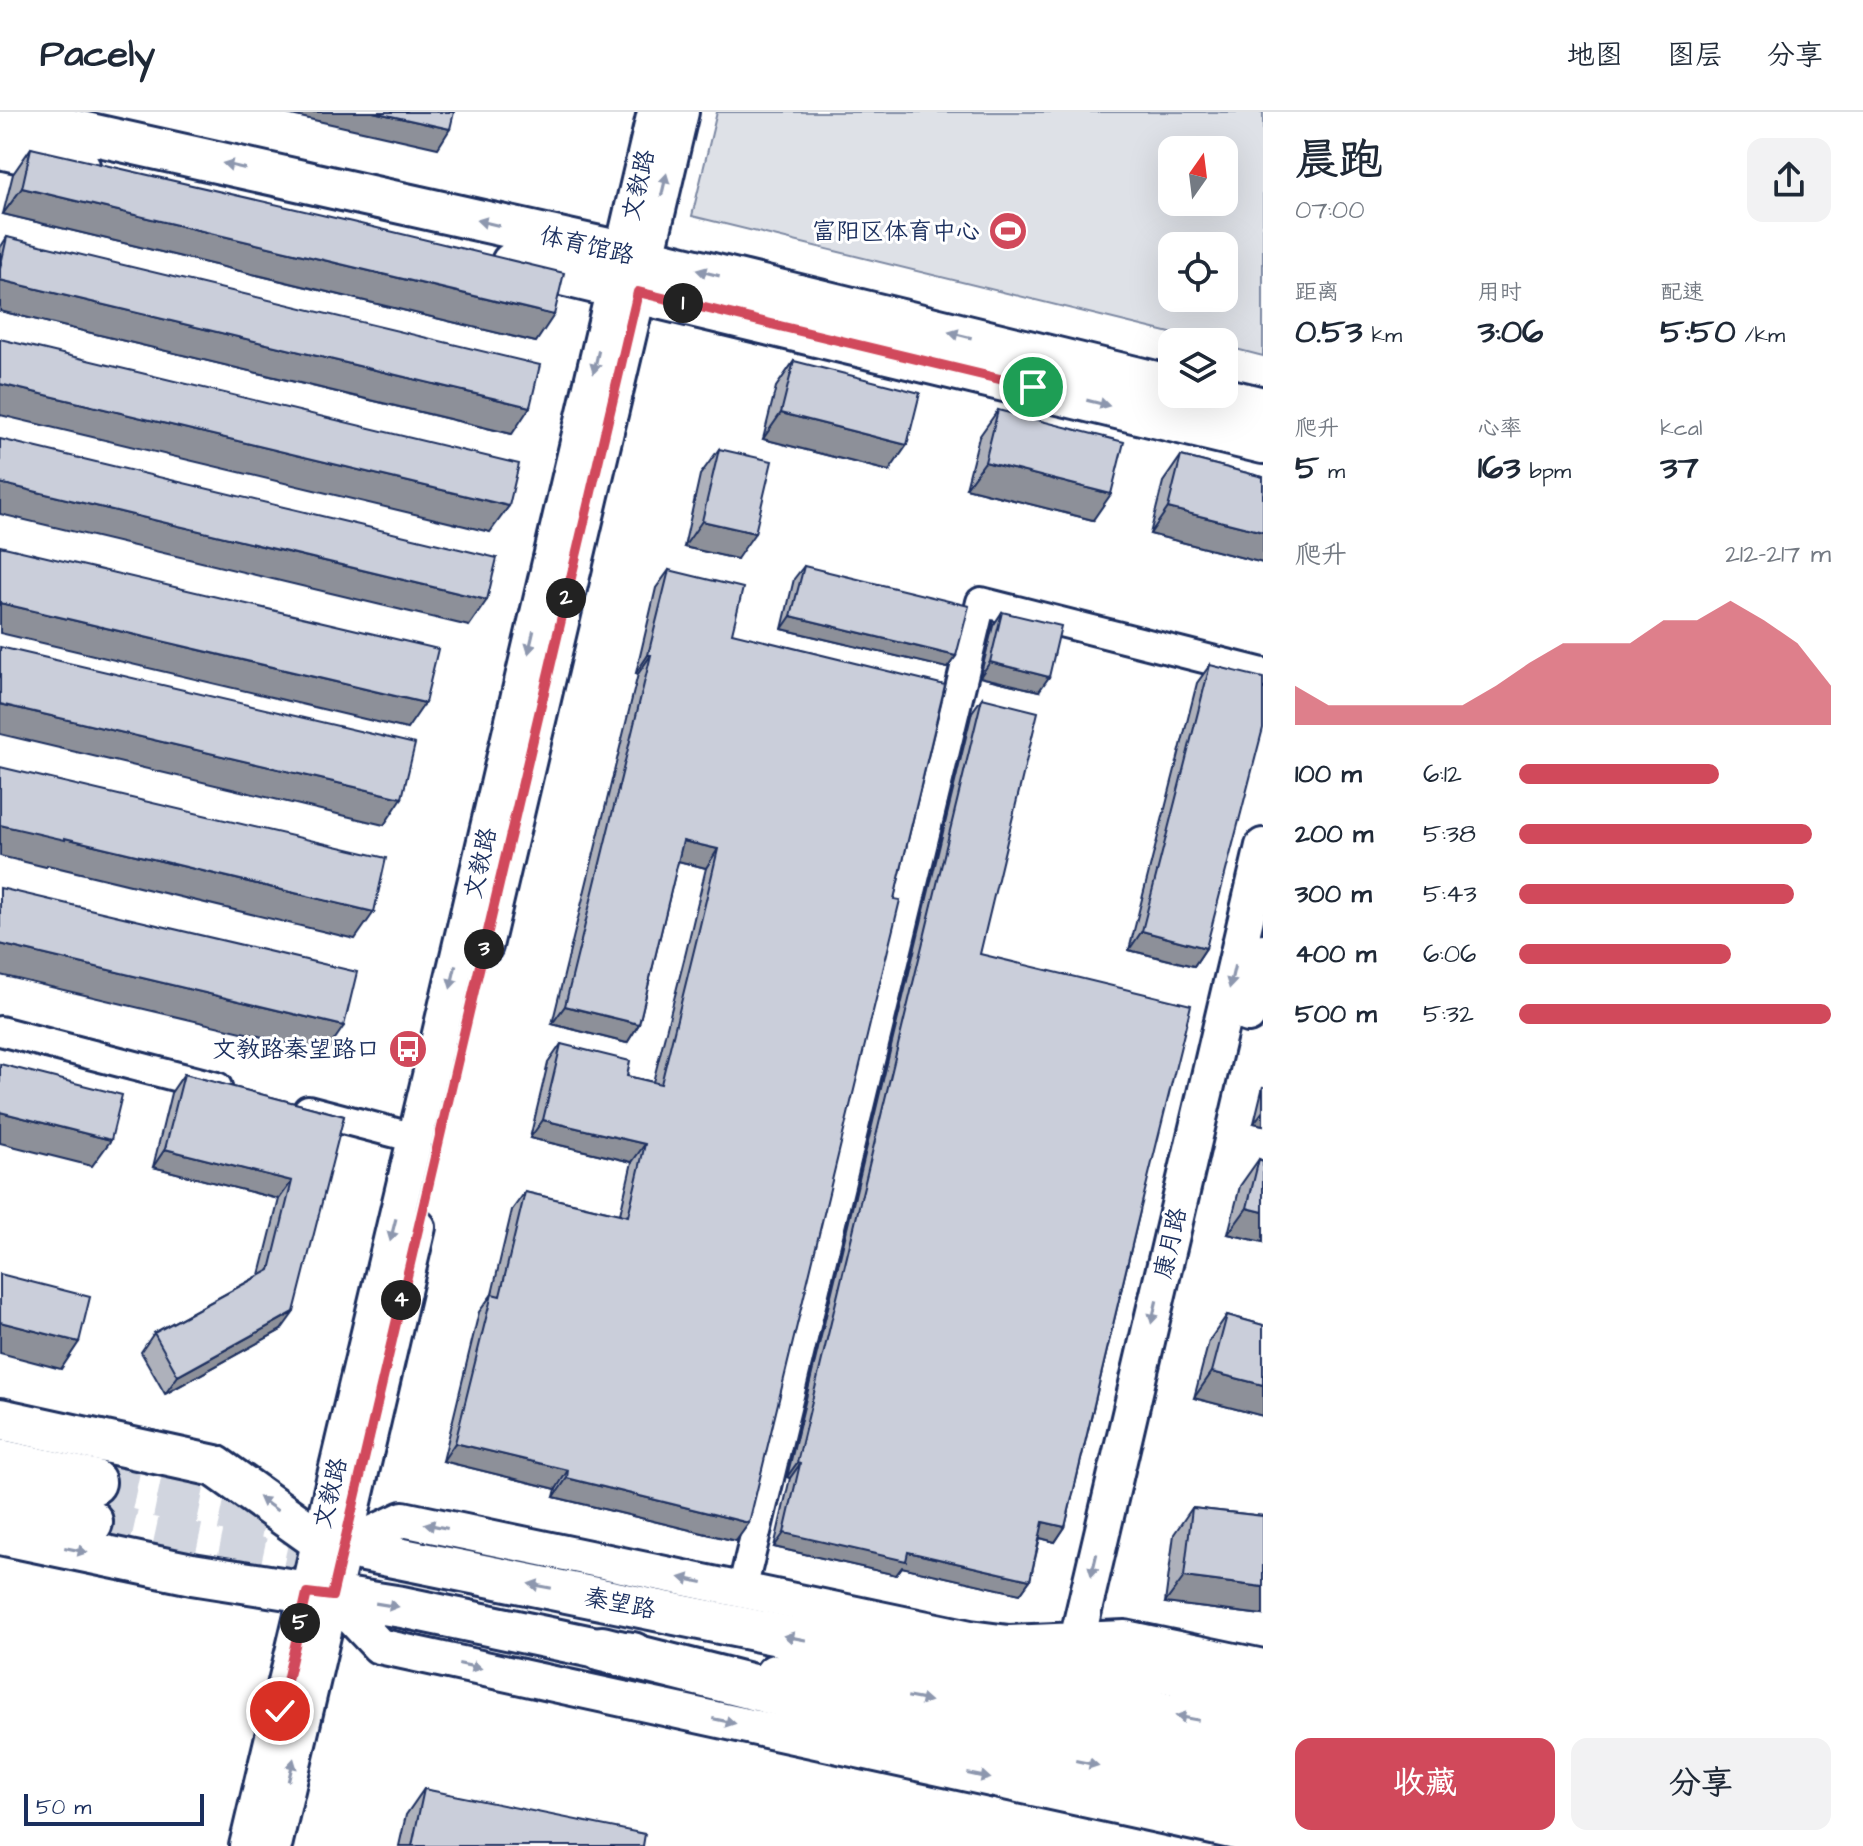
<!DOCTYPE html>
<html lang="zh">
<meta charset="utf-8">
<style>
body{margin:0;font-family:"Architects Daughter","LXGW WenKai TC",sans-serif;background:#f2f2f3;color:#1f2937;height:100vh;display:flex;flex-direction:column;font-size:30px;white-space:nowrap}
*{box-sizing:border-box;margin:0}
p{font-size:26px;color:#747a83}
.icon{flex:none;width:44px;height:44px;fill:none;stroke:currentColor;stroke-width:2;stroke-linecap:round;stroke-linejoin:round}
.map{position:relative;flex:1;overflow:hidden}
.sheet{display:flex;flex-direction:column;background:#fff;width:600px}
.sheet>*{flex:none}
.needle{width:52px;rotate:14deg}
.tools{position:absolute;left:1158px;top:24px;display:grid;gap:16px}
.tools a{display:grid;place-items:center;width:80px;height:80px;border-radius:16px;background:#fff;box-shadow:0 8px 32px #0002;font-size:40px}
.scale{position:absolute;left:24px;bottom:20px;width:180px;box-sizing:border-box;padding-left:8px;border:4px solid #1b2f5e;border-top:0;font-size:22px;line-height:28px;white-space:nowrap;color:#1b2f5e;-webkit-text-stroke:6px #fff;paint-order:stroke}
.pin{position:absolute;display:grid;place-items:center;width:68px;height:68px;color:#fff;margin:-34px;border:4px solid #fff;border-radius:50%;box-shadow:0 2px 8px #0007}
.km{position:absolute;width:40px;height:40px;margin:-20px;border-radius:50%;background:#222;color:#fff;font-size:22px;line-height:40px;text-align:center}
.round{display:grid;place-items:center;flex:none;width:84px;height:84px;border-radius:16px;background:#f2f2f3}
.headline{display:flex;align-items:center;justify-content:space-between;height:136px;padding:0 32px}
h1{font-size:44px;font-weight:800;line-height:60px}
.metrics{display:grid;grid-template-columns:repeat(3,1fr);gap:12px;height:136px;padding:8px 32px}
.metrics div{display:grid;align-content:center}
.metrics b{font-size:34px;font-weight:800}
.metrics small{font-size:22px;font-weight:400}
.metrics p{font-size:22px}
.chart{height:224px;padding:16px 32px}
.chart p{display:flex;justify-content:space-between}
.chart svg{width:100%;height:144px;margin-top:8px;fill:#d1495b;opacity:.7}
.button{display:flex;gap:16px;margin-top:auto;padding:16px 32px}
.button a{flex:1;height:92px;border-radius:16px;background:#d1495b;color:#fff;font-size:32px;font-weight:800;line-height:92px;text-align:center}
.button a+a{background:#f2f2f3;color:#1f2937}
ul{padding:0 32px;list-style:none;font-size:26px}
li{display:grid;grid-template-columns:128px 96px 1fr;align-items:center;height:60px}
li i{height:20px;border-radius:10px;background:#d1495b}
header{display:flex;align-items:center;gap:48px;box-sizing:border-box;height:112px;padding:0 40px;background:#fff;border-bottom:2px solid #e0e1e3}
header strong{font-size:38px}
nav{display:flex;gap:44px;margin-inline-start:auto;font-size:28px}
main{display:flex;flex:1;min-height:0}
.map>svg:first-child{display:block}
</style>
<header>
<strong>Pacely</strong>
<nav><a>地图</a><a>图层</a><a>分享</a></nav>
</header>
<main>
<div class="map">
<svg width="1263" height="1734" viewBox="0 0 1263 1734">
<rect width="100%" height="100%" fill="#fff"/>
<filter id="ink" filterUnits="userSpaceOnUse"><feTurbulence type="fractalNoise" baseFrequency=".0125" numOctaves="2"/><feDisplacementMap in="SourceGraphic" scale="16" xChannelSelector="R" yChannelSelector="G"/><feConvolveMatrix kernelMatrix="1 2 1 2 8 2 1 2 1" color-interpolation-filters="sRGB"/></filter>
<g filter="url(#ink)">
<!-- green -->
<path fill="#dee1e7" stroke="#7c88a2" stroke-width="2" fill-rule="evenodd" d="M717,0H1263V244L1224,234V230H1207L692,104ZM1172,38H1224V90H1172ZM1172,134H1224V186H1172Z"/>
<g fill="none" stroke-linecap="round" stroke-linejoin="round">
<!-- primary-tunnel -->
<path stroke="#d1d5df" stroke-width="44" stroke-dasharray="44 22" stroke-linecap="butt" d="M93,1370L305,1414
M90,1410L353,1468"/>
<!-- minor casing -->
<g stroke="#1b2f5e" stroke-width="34">
<path id="minor" d="M0,919L217,975
M308,998L415,1026
M742,1478L981,490L1263,561"/>
</g>
<!-- tertiary casing -->
<g stroke="#1b2f5e" stroke-width="40">
<path id="tertiary" d="M485,834L681,0
M1248,903L1263,839
M344,1435L403,1407L970,1526L1009,1531L1125,1526L1263,1555
M332,1484L379,1534L1263,1726
M1077,1528L1263,734
M247,1734L435,943L655,0
M274,1734L418,1115"/>
</g>
<!-- secondary casing -->
<g stroke="#1b2f5e" stroke-width="46">
<path id="secondary" d="M0,2L622,140L1172,274
M0,36L79,54
M512,151L1263,331
M1204,282L1263,296
M0,1307L215,1354L319,1428L344,1435L1263,1621
M0,1422L192,1462L402,1495L602,1537L633,1541
M959,1539L992,1540L1169,1561L1263,1582
M775,1563L916,1586L1263,1655"/>
</g>
<!-- primary casing -->
<g stroke="#1b2f5e" stroke-width="50">
<path id="primary" d="M0,1350L93,1370
M0,1391L90,1410
M602,1537L844,1598L1263,1689"/>
</g>
<!-- minor -->
<use href="#minor" stroke="#fff" stroke-width="28"/>
<!-- tertiary -->
<use href="#tertiary" stroke="#fff" stroke-width="34"/>
<!-- secondary -->
<use href="#secondary" stroke="#fff" stroke-width="40"/>
<!-- primary -->
<use href="#primary" stroke="#fff" stroke-width="44"/>
</g>
<!-- wall -->
<path fill="#aeb1bb" stroke="#1b2f5e" stroke-width="2" d="M31,36L536,230L3,102L13,62Z
M7,125L512,322L0,199V136Z
M794,249L889,359L763,327L776,275Z
M998,298L1093,408L966,376L979,325Z
M719,337L737,447L684,435L700,363Z
M1181,344L1263,365V451L1150,422L1163,370Z
M804,454L956,544L947,556L782,517L794,467Z
M669,458L732,521L736,1429L554,1385L556,1377L443,1349L479,1200L492,1182L512,1098L525,1080L620,1102L632,1050L530,1026L548,951L561,932L627,964L653,970L686,840L706,756L678,749L639,912L627,931L552,912L638,562L636,561L656,476Z
M1002,500L1039,579L980,565L993,514Z
M1210,553L1206,836L1194,854L1129,838L1197,571Z
M982,586L980,842L1140,1099L1065,1415L1055,1430L1040,1426L1030,1468L1020,1482L902,1455L896,1463L774,1435L790,1366L787,1365L972,600Z
M184,962L344,1004L281,1218L165,1282L141,1240L154,1221L260,1163L279,1087L153,1055L171,981Z
M1263,974V1013L1254,1011Z
M1259,1047L1263,1049V1130L1228,1122L1240,1074Z
M1227,1203L1263,1213V1304L1194,1286L1209,1229Z
M1192,1396L1263,1404V1503L1165,1491L1174,1422Z
M424,1677L643,1734H399L406,1703Z"/>
<!-- shaded-wall -->
<path fill="#8d9099" stroke="#1b2f5e" stroke-width="2" d="M278,0H373L450,17L438,36Z
M22,76L554,203L536,230L3,102Z
M0,168L530,295L512,322L0,199Z
M0,272L509,394L490,420L0,303Z
M781,301L907,333L889,359L763,327Z
M985,350L1111,382L1093,408L966,376Z
M0,371L487,488L469,514L0,402Z
M1168,396L1263,420V451L1150,422Z
M702,409L755,421L737,447L684,435Z
M0,491L425,591L407,617L0,521Z
M791,504L956,544L947,556L782,517Z
M648,543H651L638,562L636,561Z
M990,550L1049,565L1039,579L980,565Z
M0,592L402,686L384,713L0,622Z
M0,713L65,726L374,800L355,827L47,753L46,755L0,744Z
M683,729L718,737L706,756L670,747Z
M1142,819L1206,836L1194,854L1129,838Z
M0,832L344,914L326,940L0,863Z
M565,894L639,912L627,931L552,912Z
M1263,999V1013L1254,1011Z
M0,1000L111,1028L92,1054L0,1031Z
M543,1008L645,1032L632,1050L530,1026Z
M165,1037L292,1069L279,1087L153,1055Z
M1247,1096L1263,1100V1130L1228,1122Z
M294,1200L281,1218L165,1282L178,1264Z
M0,1210L79,1230L61,1257L0,1241Z
M1212,1260L1263,1273V1304L1194,1286Z
M455,1331L568,1358L556,1377L443,1349Z
M797,1351L800,1352L790,1366L787,1365Z
M567,1366L749,1411L736,1429L554,1385Z
M1043,1410L1065,1415L1055,1430L1033,1424Z
M784,1421L908,1440L1030,1468L1020,1482L902,1455L896,1463L774,1435Z
M1184,1465L1263,1475V1503L1165,1491Z"/>
<!-- building -->
<path fill="#caceda" stroke="#1b2f5e" stroke-width="2" d="M373,0H454L450,17Z
M31,36L348,109L564,161L554,203L22,76Z
M7,125L540,253L530,295L0,168V157Z
M0,227L519,352L509,394L0,272Z
M794,249L920,281L907,333L781,301Z
M998,298L1124,330L1111,382L985,350Z
M0,327L497,446L487,488L0,371Z
M719,337L772,349L755,421L702,409Z
M1181,344L1263,365V420L1168,396Z
M0,434L438,537L425,591L0,491Z
M804,454L969,494L956,544L791,504Z
M669,458L743,476L732,521L945,573L894,787L900,788L749,1411L567,1366L568,1358L455,1331L492,1182L500,1184L525,1080L628,1104L645,1032L543,1008L561,932L630,949L627,964L661,972L698,822L718,737L683,729L639,912L565,894L651,543H648Z
M1002,500L1061,514L1049,565L990,550Z
M0,535L415,632L402,686L0,592Z
M1210,553L1263,566V616L1206,836L1142,819Z
M982,586L1038,600L980,842L1191,893L1140,1099L1065,1415L1043,1410L1030,1468L908,1440L906,1449L784,1421L800,1352L797,1351Z
M0,655L386,746L374,800L65,726V728L0,713Z
M0,776L357,860L344,914L0,832Z
M0,952L122,983L111,1028L0,1000Z
M184,962L344,1004L294,1200L178,1264L154,1221L270,1158L292,1069L165,1037Z
M1259,1047L1263,1049V1100L1247,1096Z
M0,1162L90,1185L79,1230L0,1210Z
M1227,1203L1263,1213V1273L1212,1260Z
M1192,1396L1263,1404V1475L1184,1465Z
M424,1677L645,1722L643,1734H412Z"/>
<!-- one-way arrows -->
<defs><path id="oneway-solid" d="M-6-.8H1V-3.2L6.5 0L1 3.2V.8H-6Z" transform="scale(2)"/></defs>
<g fill="#8d97ae">
<use href="#oneway-solid" transform="translate(234 54) rotate(-167)"/>
<use href="#oneway-solid" transform="translate(664 73) rotate(-77)"/>
<use href="#oneway-solid" transform="translate(488 111) rotate(-167)"/>
<use href="#oneway-solid" transform="translate(708 161) rotate(-166)"/>
<use href="#oneway-solid" transform="translate(960 223) rotate(-166)"/>
<use href="#oneway-solid" transform="translate(596 250) rotate(103)"/>
<use href="#oneway-solid" transform="translate(1098 291) rotate(14)"/>
<use href="#oneway-solid" transform="translate(531 530) rotate(103)"/>
<use href="#oneway-solid" transform="translate(453 865) rotate(103)"/>
<use href="#oneway-solid" transform="translate(1232 865) rotate(103)"/>
<use href="#oneway-solid" transform="translate(393 1118) rotate(104)"/>
<use href="#oneway-solid" transform="translate(1154 1200) rotate(103)"/>
<use href="#oneway-solid" transform="translate(268 1392) rotate(-144)"/>
<use href="#oneway-solid" transform="translate(436 1414) rotate(-168)"/>
<use href="#oneway-solid" transform="translate(76 1438) rotate(12)"/>
<use href="#oneway-solid" transform="translate(1094 1453) rotate(103)"/>
<use href="#oneway-solid" transform="translate(691 1468) rotate(-168)"/>
<use href="#oneway-solid" transform="translate(540 1474) rotate(-169)"/>
<use href="#oneway-solid" transform="translate(387 1493) rotate(9)"/>
<use href="#oneway-solid" transform="translate(795 1526) rotate(-169)"/>
<use href="#oneway-solid" transform="translate(470 1554) rotate(12)"/>
<use href="#oneway-solid" transform="translate(919 1587) rotate(11)"/>
<use href="#oneway-solid" transform="translate(1187 1606) rotate(-169)"/>
<use href="#oneway-solid" transform="translate(724 1609) rotate(12)"/>
<use href="#oneway-solid" transform="translate(1087 1651) rotate(12)"/>
<use href="#oneway-solid" transform="translate(291 1658) rotate(-77)"/>
<use href="#oneway-solid" transform="translate(979 1664) rotate(12)"/>
</g>
</g>
<g fill="none" stroke-linecap="round" stroke-linejoin="round" filter="url(#ink)">
<!-- route casing -->
<g stroke="#fff" stroke-width="16">
<path id="route" d="M280,1599L307,1481L332,1484L638,180L1033,275"/>
</g>
<!-- route -->
<use href="#route" stroke="#d1495b" stroke-width="10"/>
</g>
<!-- icons -->
<defs>
<g id="stadium-disc" transform="scale(2)"><circle r="9.5" fill="#d1495b" stroke="#fff"/><path d="M0-5a6.5 5 0 1 0 0 10a6.5 5 0 1 0 0-10ZM-3.5-1.8h7v3.6h-7Z" fill="#fff"/></g>
<g id="bus-disc" transform="scale(2)"><circle r="9.5" fill="#d1495b" stroke="#fff"/><path d="M-5-6H5V4H4V6H2V4H-2V6H-4V4H-5ZM-3.5-4V0h7V-4ZM-3.5 1.2v1.5H-2V1.2ZM2 1.2v1.5H3.5V1.2Z" fill="#fff"/></g>
</defs>
<g fill-rule="evenodd">
<use href="#stadium-disc" x="1008" y="119"/>
<use href="#bus-disc" x="408" y="937"/>
</g>
<g text-anchor="middle" stroke-width="6" stroke-linejoin="round" paint-order="stroke">
<!-- street labels -->
<g font-size="24" fill="#1b2f5e" stroke="#fff">
<text transform="translate(638 73) rotate(-77)" y="8">文教路</text>
<text transform="translate(587 133) rotate(13)" y="8">体育馆路</text>
<text transform="translate(480 751) rotate(-77)" y="8">文教路</text>
<text transform="translate(1170 1131) rotate(-77)" y="8">康月路</text>
<text transform="translate(330 1381) rotate(-76)" y="8">文教路</text>
<text transform="translate(620 1491) rotate(11)" y="8">秦望路</text>
</g>
<!-- poi labels -->
<g font-size="24" fill="#1b2f5e" stroke="#fff" text-anchor="end">
<text x="980" y="127">富阳区体育中心</text>
<text x="380" y="945">文教路秦望路口</text>
</g>
</g>
</svg>
<div class="tools">
<a><svg class="needle" viewBox="-14 -14 28 28"><path d="M0-13l5 13h-10z" fill="#e53935"/><path d="M0 13l5-13h-10z" fill="#747a83"/></svg></a>
<a><svg class="icon" aria-label="locate" viewBox="0 0 24 24"><circle cx="12" cy="12" r="6"/><path d="M12 2v4M12 18v4M2 12h4M18 12h4"/></svg></a>
<a><svg class="icon" aria-label="layers" viewBox="0 0 24 24"><path d="M12 4l9 5-9 5-9-5zM3 14l9 5 9-5"/></svg></a>
</div>
<div class="scale">50 m</div>
<div class="pin" style="left:1033px;top:275px;background:#1e9e55"><svg class="icon" aria-label="arrive" viewBox="0 0 24 24"><path d="M6 21V4h12l-3 4 3 4H6"/></svg></div>
<div class="pin" style="left:280px;top:1599px;background:#d93025"><svg class="icon" aria-label="check" viewBox="0 0 24 24"><path d="M5 12l5 5 9-10"/></svg></div>
<b class="km" style="left:683px;top:191px">1</b>
<b class="km" style="left:566px;top:486px">2</b>
<b class="km" style="left:484px;top:837px">3</b>
<b class="km" style="left:401px;top:1188px">4</b>
<b class="km" style="left:300px;top:1511px">5</b>
</div>
<section class="sheet">
<div class="headline"><div><h1>晨跑</h1><p>07:00</p></div><a class="round"><svg class="icon" aria-label="share" viewBox="0 0 24 24"><path d="M12 15V3M7 8l5-5 5 5M5 13v7h14v-7"/></svg></a></div>
<div class="metrics">
<div><p>距离</p><b>0.53<small> km</small></b></div>
<div><p>用时</p><b>3:06</b></div>
<div><p>配速</p><b>5:50<small> /km</small></b></div>
</div>
<div class="metrics">
<div><p>爬升</p><b>5<small> m</small></b></div>
<div><p>心率</p><b>163<small> bpm</small></b></div>
<div><p>kcal</p><b>37</b></div>
</div>
<div class="chart"><p><span>爬升</span>212–217 m</p>
<svg viewBox="0 0 160 44" preserveAspectRatio="none"><path d="M0 44V32L10 38L20 38L30 38L40 38L50 38L60 32L70 25L80 19L90 19L100 19L110 12L120 12L130 6L140 12L150 19L160 32V44z"/></svg>
</div>
<ul>
<li><b>100 m</b>6:12<i style="width:64%"></i></li>
<li><b>200 m</b>5:38<i style="width:94%"></i></li>
<li><b>300 m</b>5:43<i style="width:88%"></i></li>
<li><b>400 m</b>6:06<i style="width:68%"></i></li>
<li><b>500 m</b>5:32<i style="width:100%"></i></li>
</ul>
<div class="button"><a>收藏</a><a>分享</a></div>
</section>
</main>
